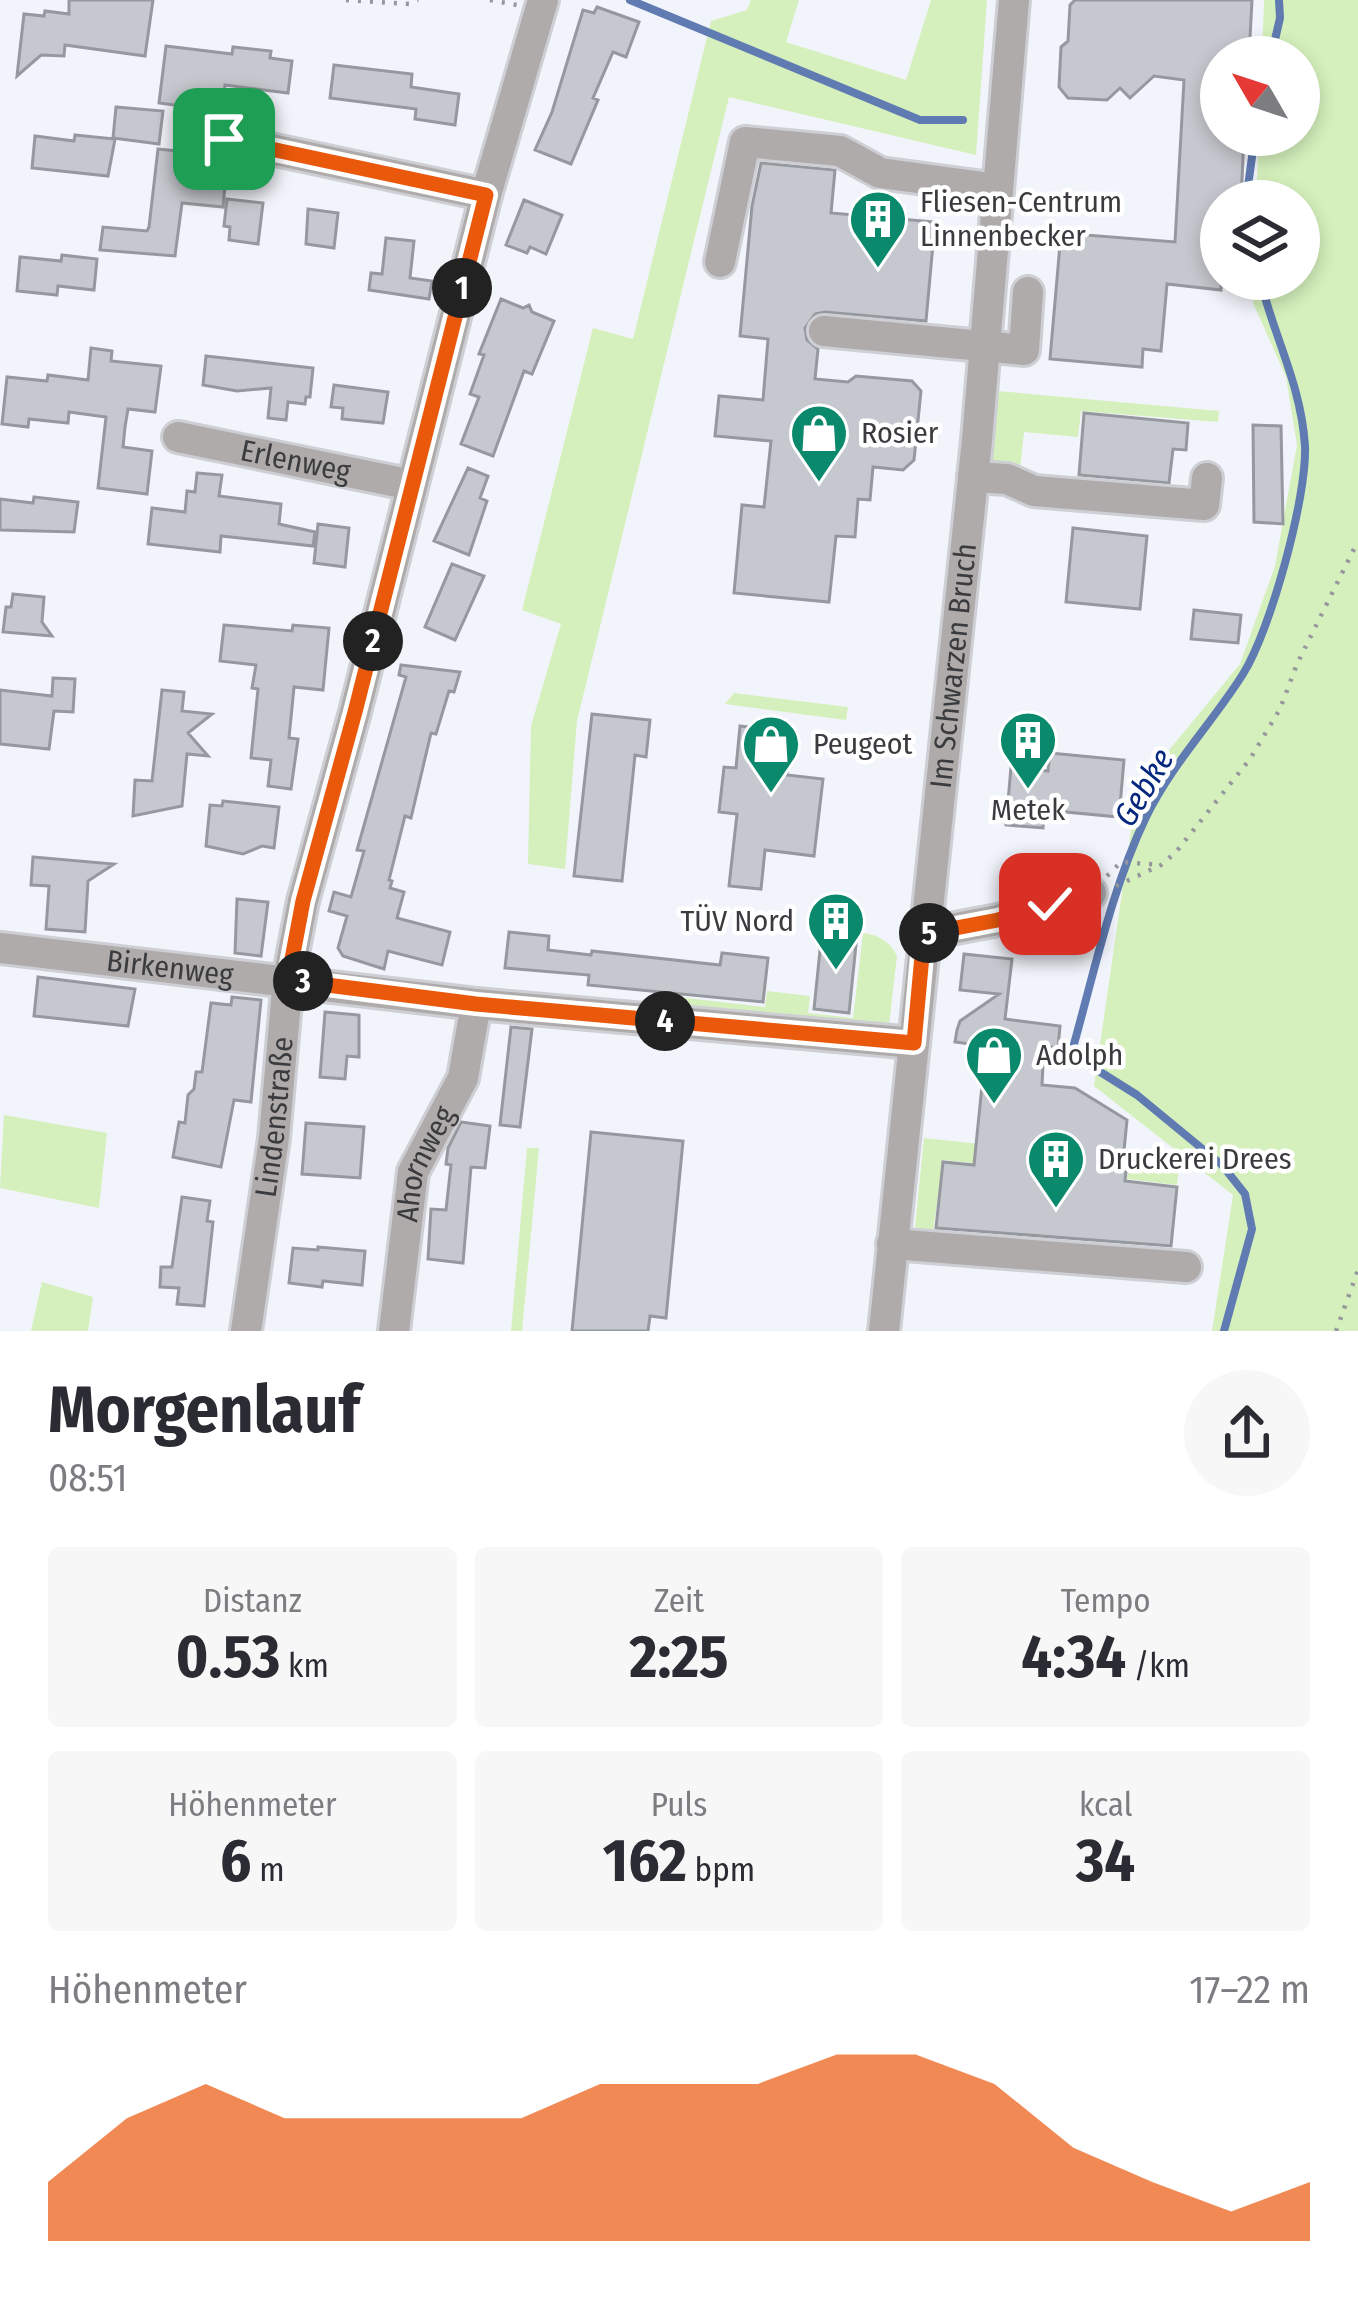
<!DOCTYPE html>
<html lang="de">
<meta charset="utf-8">
<style>
body{margin:0;font-family:"Fira Sans Condensed",sans-serif;background:#f7f7f7;color:#2b2b33;height:100vh;display:flex;flex-direction:column;font-size:45px;white-space:nowrap}
*{box-sizing:border-box;margin:0}
p{font-size:39px;color:#7c7c81}
.icon{flex:none;width:66px;height:66px;fill:none;stroke:currentColor;stroke-width:2;stroke-linecap:round;stroke-linejoin:round}
.map{position:relative;height:1331px;overflow:hidden}
.panel{display:flex;flex-direction:column;background:#fff;flex:1}
.panel>*{flex:none}
.needle{width:78px;rotate:309deg}
.controls{position:absolute;left:1200px;top:36px;display:grid;gap:24px}
.controls a{display:grid;place-items:center;width:120px;height:120px;border-radius:50%;background:#fff;box-shadow:0 6px 18px #0003;font-size:60px}
.pin{position:absolute;display:grid;place-items:center;width:102px;height:102px;color:#fff;margin:-51px;border-radius:24px;box-shadow:0 6px 18px #0006}
.km{position:absolute;width:60px;height:60px;margin:-30px;border-radius:50%;background:#222;color:#fff;font-size:33px;line-height:60px;text-align:center}
.round{display:grid;place-items:center;flex:none;width:126px;height:126px;border-radius:63px;background:#f7f7f7}
.head{display:flex;align-items:center;justify-content:space-between;height:204px;padding:0 48px}
h1{font-size:66px;font-weight:700;line-height:90px}
.figures{display:grid;grid-template-columns:repeat(3,1fr);gap:18px;height:204px;padding:12px 48px}
.figures div{display:grid;align-content:center;border-radius:12px;background:#f7f7f7;text-align:center}
.figures b{font-size:60px;font-weight:700}
.figures small{font-size:33px;font-weight:400}
.figures p{font-size:33px}
.chart{height:336px;padding:24px 48px}
.chart p{display:flex;justify-content:space-between}
.chart svg{width:100%;height:216px;margin-top:12px;fill:#ea580c;opacity:.7}
.map>svg:first-child{display:block}
</style>
<div class="map">
<svg width="1358" height="1331" viewBox="0 0 1358 1331">
<rect width="100%" height="100%" fill="#f2f4fb"/>
<!-- green -->
<path fill="#d5f0bc" d="M751,0H799L786,42L906,80L931,0H987L976,155L729,97L577,721L565,869L528,864L531,726L561,624L522,610L593,328L633,339L711,21L747,10Z
M1264,0H1358V1331H1212L1233,1195L1094,1086L1137,789L1240,664L1275,566L1297,445L1286,377L1253,303L1254,279H1299V201H1256L1259,135H1299V57H1262Z
M998,391L1219,411L1218,422L1081,411L1078,437L1024,432L1020,469L992,468Z
M734,693L848,707L846,720L725,704Z
M863,933C878,935 890,941 897,956L889,1025L877,1030L651,1005L652,994L765,1007L767,991L810,996L808,1013L853,1018Z
M4,1115L107,1133L99,1208L0,1188Z
M924,1138L1179,1166L1177,1185L1127,1179L1128,1169L1108,1168L1106,1177L943,1160L933,1232L919,1231L915,1226Z
M527,1148H539L522,1331H511Z
M42,1282L93,1297L88,1331H31Z"/>
<g fill="none" stroke-linecap="round" stroke-linejoin="round">
<!-- stream -->
<path stroke="#607bb1" stroke-width="8" d="M630,0L920,120H963
M1271,57L1280,18L1279,0
M1246,201L1255,135
M1224,1331L1252,1229L1245,1194L1222,1165L1137,1095L1086,1063L1077,1055L1074,1044C1095,969 1112,888 1146,817C1171,765 1213,722 1243,674C1271,629 1307,497 1305,446C1301,384 1274,337 1260,279"/>
</g>
<!-- building -->
<path fill="#c6c8cf" stroke="#96989f" stroke-width="3" d="M69,0H153L145,56L65,45L64,56L41,55L17,76L24,14L44,16L45,11L69,14Z
M1075,0H1252L1249,57H1221V135H1244L1241,201H1221V290L1167,284L1161,351L1143,349L1142,367L1050,359L1061,233L1175,242L1184,80L1154,76L1130,98L1120,88L1107,100L1068,98L1059,87L1061,47L1068,41L1070,5Z
M597,7L639,22L626,57L613,52L593,98L598,100L571,164L535,150L552,112L583,10L594,13Z
M166,46L232,54L233,47L271,51L270,58L292,61L288,93L225,85L224,95L192,92L190,107L159,103Z
M334,65L412,74L411,87L459,94L455,125L415,119L416,109L330,98Z
M116,107L163,111L159,144L113,138Z
M75,135L115,139L108,176L32,168L35,136L74,141Z
M158,149L187,152L184,180L225,185L223,207L182,203L175,256L100,250L103,227L147,231L149,227Z
M761,163L835,170L831,213L935,222L926,321L825,312L815,314L805,328L807,340L818,349L815,379L848,382L856,376L912,381L921,391L914,460L903,470L873,467L870,500L858,499L855,537L836,536L829,602L734,593L742,505L764,507L771,441L715,436L719,396L763,400L768,339L740,336L752,206Z
M227,199L263,203L258,244L229,240L230,227L224,226Z
M524,200L562,215L546,254L530,247L527,253L506,245Z
M308,209L338,213L334,248L306,244Z
M386,238L414,241L410,278L432,281L429,299L369,290L371,273L382,274Z
M62,255L97,259L94,290L58,286L57,295L17,291L20,257L61,261Z
M501,299L523,308L529,305L532,312L554,321L532,374L524,371L493,456L461,444L479,397L470,394L484,355L479,354Z
M91,348L112,351L111,361L161,366L155,412L128,409L125,427L123,447L152,451L147,494L98,488L106,417L69,412L68,423L29,419L28,427L2,424L7,377L47,381L48,375L88,380Z
M206,356L313,368L310,397H306L305,404L288,402L286,420L268,418L271,388L237,391L203,385Z
M334,385L388,392L383,423L342,419L343,408L331,407Z
M1084,413L1188,423L1186,450L1173,449L1169,483L1079,475Z
M1253,425L1281,426L1283,524L1254,522Z
M468,468L488,476L480,498L487,501L469,555L434,541Z
M197,473L222,475L219,496L281,504L279,524L315,532L313,546L221,536L220,552L148,544L152,508L185,512L187,491L195,492Z
M34,497L78,502L74,532L0,530V499L33,503Z
M318,524L349,528L345,567L314,563Z
M1073,528L1147,536L1140,609L1066,602Z
M452,564L484,576L455,640L425,627Z
M13,594L44,597L42,622L52,636L3,632L6,607H11Z
M1194,610L1241,615L1238,643L1191,639Z
M224,625L292,631L293,625L329,628L323,690L294,687L289,738L298,739L291,789L268,786L271,760L251,758L258,689L252,688L256,665L220,661Z
M401,665L460,672L454,692L449,691L436,734L431,733L411,818L405,816L389,880L392,881L390,888L404,892L397,918L450,932L442,965L388,951L384,969L343,956L338,948L347,916L329,911L334,892L351,897L364,851L357,850L406,677L399,675Z
M53,678L75,679L73,712L54,711L49,749L0,744V690L52,696Z
M162,690L184,692L182,711L212,714L188,733L208,756L187,754L182,806L133,816L135,780L152,781Z
M592,714L650,720L646,757L635,755L622,881L574,876Z
M740,726L791,732L787,775L823,779L814,856L765,850L761,889L729,886L737,814L719,812L724,767L736,768Z
M1050,753L1124,760L1119,817L1044,810L1043,828L1006,825L1011,767L1048,771Z
M223,801L279,807L274,848L262,846L243,854L206,846L210,805L222,806Z
M33,857L114,864L88,881L85,932L46,929L49,886L31,885Z
M237,899L268,902L261,956L235,953Z
M822,931L857,935L849,1013L814,1009Z
M509,932L549,936L548,950L591,955L592,951L720,965L722,953L768,958L763,1002L588,985L589,975L505,968Z
M964,954L1012,959L1005,1019L1060,1026L1058,1048L1044,1046L1042,1085L1075,1088L1127,1120L1122,1171H1126L1125,1181L1177,1187L1171,1246L936,1228L943,1162L974,1165L986,1046L955,1042L957,1030L960,1021L999,994L960,990Z
M38,977L135,989L128,1026L34,1016Z
M232,997L261,1000L251,1102L234,1100L221,1167L173,1157L179,1122L185,1123L188,1095L194,1089L196,1072H202L211,1003L231,1005Z
M325,1012L359,1015V1057L347,1056L345,1079L320,1077Z
M511,1027L532,1029L520,1127L500,1125Z
M461,1122L490,1126L485,1168L471,1167L463,1263L428,1259L431,1209L446,1210L451,1165L446,1164L448,1148Z
M306,1123L364,1127L360,1178L302,1174Z
M591,1132L683,1141L666,1318L650,1316L648,1331H572Z
M182,1197L210,1201L207,1221L213,1222L204,1306L177,1304L179,1288L160,1287L161,1267H172Z
M318,1247L365,1251L362,1285L323,1281L322,1287L289,1283L293,1248L318,1250Z"/>
<g fill="none" stroke-linecap="round" stroke-linejoin="round">
<!-- minor casing -->
<g stroke="#cdcfd5" stroke-width="36">
<g id="minor">
<path d="M224,139L486,195"/>
<path d="M720,262L745,142L840,151L880,173L998,189"/>
<path d="M824,331L1024,350L1028,292"/>
<path id="s1" d="M178,437L412,485"/>
<path d="M973,477L1007,479L1034,491L1204,505L1207,478"/>
<path d="M924,934L998,920L1091,893"/>
<path id="s2" d="M0,948L476,1004L914,1043"/>
<path d="M892,1244L1186,1267"/>
<path id="s3" d="M246,1331L274,1138L288,979L303,901L355,712L486,195L543,0"/>
<path id="s4" d="M394,1331L413,1172L463,1078L476,1004"/>
<path id="s5" d="M884,1331L977,440L1014,0"/>
</g>
</g>
<!-- path -->
<path stroke="#96979c" stroke-width="4.5" stroke-dasharray="3 9" stroke-linecap="butt" d="M346,0L409,4L418,0
M490,0L517,5
M1107,876L1121,862L1161,865
M1116,886L1161,865L1176,852L1250,759L1280,709L1297,664L1358,541
M1336,1331L1358,1270"/>
<!-- minor -->
<use href="#minor" stroke="#afabab" stroke-width="30"/>
</g>
<g fill="none" stroke-linecap="round" stroke-linejoin="round">
<!-- route casing -->
<g stroke="#fff" stroke-width="24">
<path id="route" d="M224,139L486,195L355,712L303,901L288,980L476,1004L914,1043L924,934L998,920L1050,904"/>
</g>
<!-- route -->
<use href="#route" stroke="#ea580c" stroke-width="15"/>
</g>
<!-- icons -->
<defs>
<g id="building-pin" transform="scale(3)"><path d="M0 17L-7.5 6A9.5 9.5 0 1 1 7.5 6Z" fill="#0b896c" stroke="#fff"/><path d="M-4-6H4V6H1V3H-1V6H-4ZM-2.5-4.3h1.7v1.8h-1.7ZM.8-4.3h1.7v1.8H.8ZM-2.5-1h1.7V.8h-1.7ZM.8-1h1.7V.8H.8Z" fill="#fff"/></g>
<g id="shop-pin" transform="scale(3)"><path d="M0 17L-7.5 6A9.5 9.5 0 1 1 7.5 6Z" fill="#0b896c" stroke="#fff"/><path d="M-5-2.5h2.3a2.7 3.5 0 0 1 5.4 0H5L5.5 6h-11ZM-1.5-2.5h3a1.5 2.3 0 0 0-3 0Z" fill="#fff"/></g>
</defs>
<g fill-rule="evenodd">
<use href="#building-pin" x="878" y="219"/>
<use href="#shop-pin" x="819" y="433"/>
<use href="#building-pin" x="1028" y="740"/>
<use href="#shop-pin" x="771" y="744"/>
<use href="#building-pin" x="836" y="921"/>
<use href="#shop-pin" x="994" y="1055"/>
<use href="#building-pin" x="1056" y="1159"/>
</g>
<g text-anchor="middle" stroke-width="9" stroke-linejoin="round" paint-order="stroke">
<!-- poi labels -->
<g font-size="30" fill="#3a3b3e" stroke="#fff" text-anchor="start">
<text x="920" y="212">Fliesen-Centrum<tspan x="920" dy="34">Linnenbecker</tspan></text>
<text x="861" y="443">Rosier</text>
<text x="813" y="754">Peugeot</text>
<text x="1028" y="820" text-anchor="middle">Metek</text>
<text x="794" y="931" text-anchor="end">TÜV Nord</text>
<text x="1036" y="1065">Adolph</text>
<text x="1098" y="1169">Druckerei Drees</text>
</g>
<!-- street labels -->
<g font-size="30" fill="#3a3b3e" stroke="#fff">
<text dy="10" stroke="none"><textPath href="#s1" startOffset="120">Erlenweg</textPath></text>
<text dy="10" stroke="none"><textPath href="#s5" startOffset="669">Im Schwarzen Bruch</textPath></text>
<text dy="10" stroke="none"><textPath href="#s2" startOffset="171">Birkenweg</textPath></text>
<text dy="10" stroke="none"><textPath href="#s3" startOffset="216">Lindenstraße</textPath></text>
<text dy="10" stroke="none"><textPath href="#s4" startOffset="171">Ahornweg</textPath></text>
</g>
<!-- water labels -->
<g font-size="33" font-style="italic" fill="#05287e" stroke="#fff">
<text transform="translate(1143 787) rotate(-59)" y="12">Gebke</text>
</g>
</g>
</svg>
<div class="controls">
<a><svg class="needle" viewBox="-14 -14 28 28"><path d="M0-13l5 13h-10z" fill="#e53935"/><path d="M0 13l5-13h-10z" fill="#7c7c81"/></svg></a>
<a><svg class="icon" aria-label="layers" viewBox="0 0 24 24"><path d="M12 4l9 5-9 5-9-5zM3 14l9 5 9-5"/></svg></a>
</div>
<div class="pin" style="left:224px;top:139px;background:#1e9e55"><svg class="icon" aria-label="arrive" viewBox="0 0 24 24"><path d="M6 21V4h12l-3 4 3 4H6"/></svg></div>
<div class="pin" style="left:1050px;top:904px;background:#d93025"><svg class="icon" aria-label="check" viewBox="0 0 24 24"><path d="M5 12l5 5 9-10"/></svg></div>
<b class="km" style="left:462px;top:288px">1</b>
<b class="km" style="left:373px;top:641px">2</b>
<b class="km" style="left:303px;top:981px">3</b>
<b class="km" style="left:665px;top:1021px">4</b>
<b class="km" style="left:929px;top:933px">5</b>
</div>
<section class="panel">
<div class="head"><div><h1>Morgenlauf</h1><p>08:51</p></div><a class="round"><svg class="icon" aria-label="share" viewBox="0 0 24 24"><path d="M12 15V3M7 8l5-5 5 5M5 13v7h14v-7"/></svg></a></div>
<div class="figures">
<div><p>Distanz</p><b>0.53<small> km</small></b></div>
<div><p>Zeit</p><b>2:25</b></div>
<div><p>Tempo</p><b>4:34<small> /km</small></b></div>
</div>
<div class="figures">
<div><p>Höhenmeter</p><b>6<small> m</small></b></div>
<div><p>Puls</p><b>162<small> bpm</small></b></div>
<div><p>kcal</p><b>34</b></div>
</div>
<div class="chart"><p><span>Höhenmeter</span>17–22 m</p>
<svg viewBox="0 0 160 44" preserveAspectRatio="none"><path d="M0 44V32L10 19L20 12L30 19L40 19L50 19L60 19L70 12L80 12L90 12L100 6L110 6L120 12L130 25L140 32L150 38L160 32V44z"/></svg>
</div>
</section>
